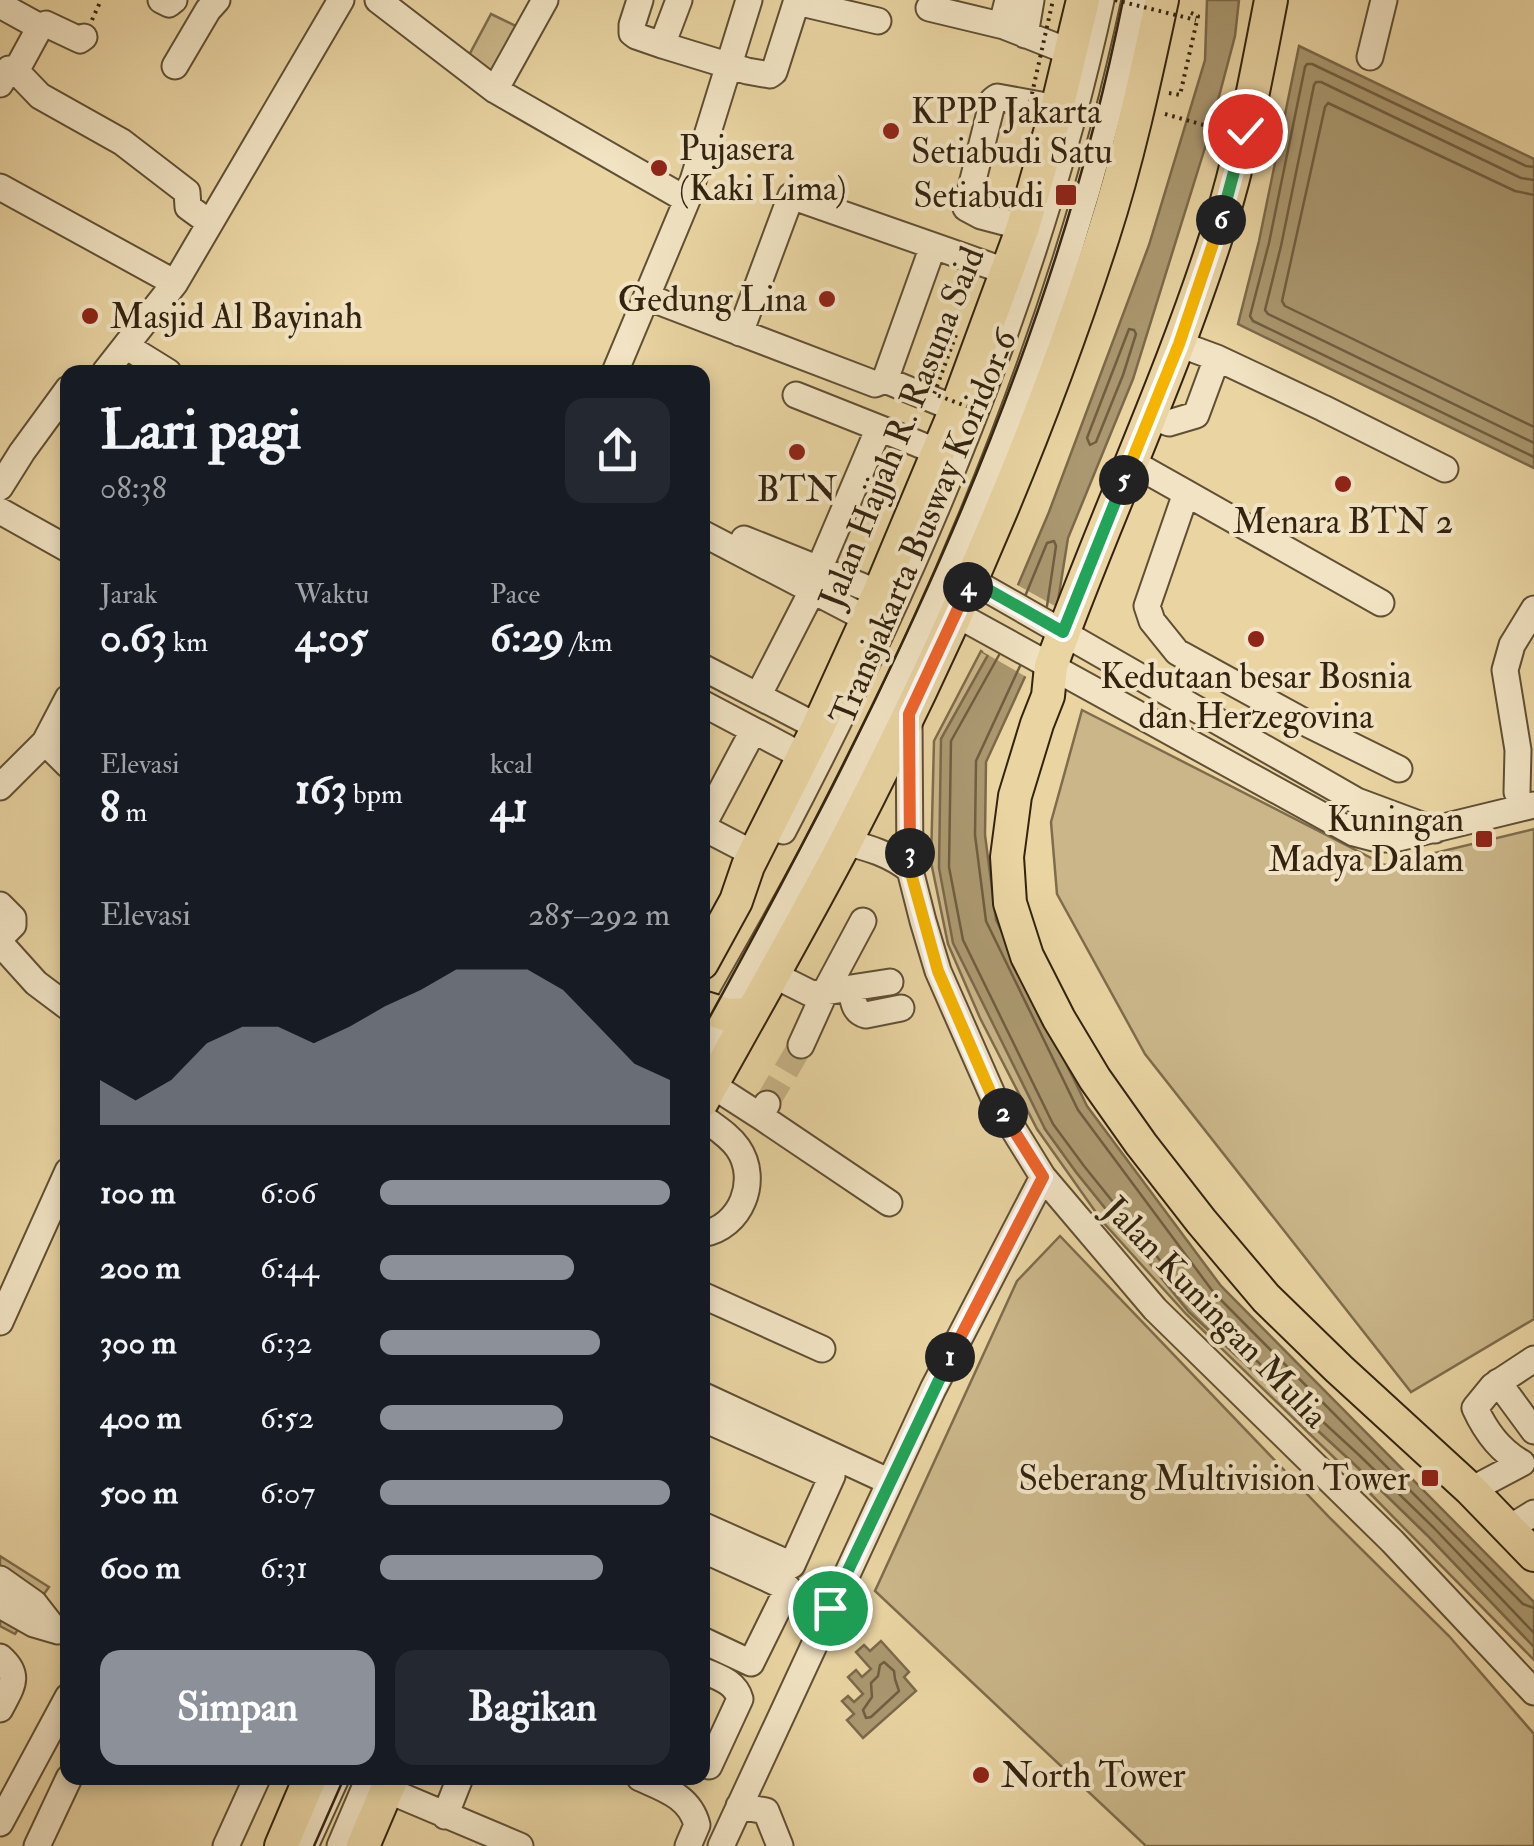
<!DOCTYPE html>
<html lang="id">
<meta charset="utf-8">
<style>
body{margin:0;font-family:"IM FELL Double Pica",serif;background:#242831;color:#f1f3f6;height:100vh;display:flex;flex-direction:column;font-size:38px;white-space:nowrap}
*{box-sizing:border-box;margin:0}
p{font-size:32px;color:#9ea1a6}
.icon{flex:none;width:55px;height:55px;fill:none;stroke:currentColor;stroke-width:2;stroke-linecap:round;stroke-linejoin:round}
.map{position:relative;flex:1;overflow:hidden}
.side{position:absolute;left:60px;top:365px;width:650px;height:1420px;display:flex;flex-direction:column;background:#171b24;border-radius:20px;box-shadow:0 5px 15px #0003}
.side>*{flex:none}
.pin{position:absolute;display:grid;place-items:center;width:85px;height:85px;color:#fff;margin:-42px;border:5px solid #fff;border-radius:50%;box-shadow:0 2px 10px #0007}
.km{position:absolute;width:50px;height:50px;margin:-25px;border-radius:50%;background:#222;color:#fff;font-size:28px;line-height:50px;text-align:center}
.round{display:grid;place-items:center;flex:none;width:105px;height:105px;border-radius:20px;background:#242831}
.summary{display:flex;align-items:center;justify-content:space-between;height:170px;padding:0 40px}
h1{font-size:55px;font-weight:700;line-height:75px}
.metrics{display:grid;grid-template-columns:repeat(3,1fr);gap:15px;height:170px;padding:10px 40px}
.metrics div{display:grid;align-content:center}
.metrics b{font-size:42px;font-weight:700}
.metrics small{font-size:28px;font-weight:400}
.metrics p{font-size:28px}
.chart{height:280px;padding:20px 40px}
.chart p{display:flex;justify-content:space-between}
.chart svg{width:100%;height:180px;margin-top:10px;fill:#8c9099;opacity:.7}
.primary-button{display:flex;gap:20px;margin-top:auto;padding:20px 40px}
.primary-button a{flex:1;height:115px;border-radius:20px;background:#8c9099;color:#fff;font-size:40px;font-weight:700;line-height:115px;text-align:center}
.primary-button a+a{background:#242831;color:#f1f3f6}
ul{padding:0 40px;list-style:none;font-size:32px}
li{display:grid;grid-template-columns:160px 120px 1fr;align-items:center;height:75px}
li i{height:25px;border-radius:12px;background:#8c9099}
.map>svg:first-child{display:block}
</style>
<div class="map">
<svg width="1534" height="1846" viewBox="0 0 1534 1846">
<rect width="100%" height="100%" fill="#e9d4a2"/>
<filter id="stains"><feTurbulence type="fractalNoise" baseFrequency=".002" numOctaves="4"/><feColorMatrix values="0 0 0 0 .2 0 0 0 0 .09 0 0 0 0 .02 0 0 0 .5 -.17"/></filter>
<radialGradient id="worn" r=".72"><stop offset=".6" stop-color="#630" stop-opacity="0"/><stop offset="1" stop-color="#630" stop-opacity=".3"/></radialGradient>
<!-- green -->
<path fill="#cab689" stroke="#7e6c4c" stroke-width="2.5" d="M491,14L516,26L493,73L467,59Z
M981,651L988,655L941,739L1045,1129L1076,1172L1189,1312L1352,1462L1427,1535L1534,1647V1660L1351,1474L1186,1314L1102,1221L1037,1129L980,1018L948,944L931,862L934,741Z
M1082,710L1385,865L1534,829V1319L1411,1392L1145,1054L1057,894L1051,822Z
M1060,1236L1331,1519L1449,1636L1534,1734V1846H1146L875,1591L1017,1281Z
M0,1556L49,1587L15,1634L0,1626Z"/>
<!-- water -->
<path fill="#ab9870" stroke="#7b694a" stroke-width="2.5" d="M1207,0H1239L1235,36L1208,138L1133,379L1068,538L1057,607L986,762L985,835L996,920L1087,1106L1221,1286L1534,1602V1647L1427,1535L1352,1462L1189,1312L1076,1172L1045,1129L953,943L939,868L941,739L988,655L1018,585L1049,512L1149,245L1205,60Z
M1299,46L1534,159V468L1238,324L1259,241Z
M881,1641L909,1672L904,1677L916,1691L863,1738L847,1720L854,1714L842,1701L848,1696L854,1702L863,1694L848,1677L856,1670L862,1677L871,1669L856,1652L864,1645L870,1651Z"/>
<!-- pier -->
<path fill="#e9d4a2" d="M1014,583L1062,610L1030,679L983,652Z"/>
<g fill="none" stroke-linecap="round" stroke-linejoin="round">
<!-- shore -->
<path stroke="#6f5e40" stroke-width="2.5" d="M1534,167L1526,166L1312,64H1307L1305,67L1269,243L1250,316L1253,321L1534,457
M1534,180L1521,178L1321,82H1316L1314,85L1281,246L1265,310L1268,314L1534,443
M1534,195L1515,191L1328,103L1325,107L1282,301L1285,306L1534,427
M1129,329L1134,330L1136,334L1123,375L1096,442L1090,445L1087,438Z
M1026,594L1047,543L1054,541L1056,546L1047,606
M999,655L951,741L949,867L963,940L1053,1124L1084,1166L1196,1305L1359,1455L1434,1528L1534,1633
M1020,666L976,761L975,835L986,921L1078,1110L1214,1293L1523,1604L1534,1608
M884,1662L894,1671L895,1679L899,1691L871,1717L866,1718L863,1710L872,1697L871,1683L878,1676L880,1665Z"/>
<!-- minor-tunnel -->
<path stroke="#c5b185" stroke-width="25" stroke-dasharray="25 12" stroke-linecap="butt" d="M767,1103L801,1045"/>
<!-- minor casing -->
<g stroke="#604f34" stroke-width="29">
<path id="minor" d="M161,0L169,4L174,0
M378,0L495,90L687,200
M640,0L632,25V33L636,36L662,45
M679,0L662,45L747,71L770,75L774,72L797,0
M1008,0L1002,24L1004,26L1070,52
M797,2L878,21
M0,5L40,27L46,24L80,40L84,37
M929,8L1004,26
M1025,35L1031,0
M1370,57L1384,0
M175,66L208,10L217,0
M16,71L40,96L122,142L187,192L188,207L210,223
M0,84L9,69L16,71L40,27
M495,90L545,0
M0,187L175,283
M1023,227L981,216L966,208L993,100L997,97L1057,108
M647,297L875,384L885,380L933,246
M740,333L791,196L1008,272
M126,346L168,372
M1217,358L1323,408L1445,469
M105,372L175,283L341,0
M615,372L687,200L749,0
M885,380L956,409
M796,395L879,428
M1150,416L1169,423L1196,415L1217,358L1179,344
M1131,462L1186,493
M0,487L22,452L68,389
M0,511L68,549
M702,533L867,619
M744,539L819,569
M971,580L1357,801L1435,830
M879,593L819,569L879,428L938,452
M1381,603L1186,493L1147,606L1152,621L1177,652L1310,725L1399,769
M956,614L1354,833L1377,839H1394L1534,805
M702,667L818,727
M758,696L812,591
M702,703L804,757
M909,719L910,870L923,921L938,971L993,1096L1043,1177L1155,1309L1392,1541L1534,1692
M45,742L68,765
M0,787L45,742L68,698
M1517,792L1518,750L1505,670L1512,645L1534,609
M702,827L753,731
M702,827L754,854
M783,831C921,567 1038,291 1101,0
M845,842C869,848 890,854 910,870
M0,905L13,918V925L0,938
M0,943L36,983L68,1007
M772,974L812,994L890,982
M851,988C853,999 853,1012 866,1015L901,1008
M801,1045L825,992L863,921
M702,1052C752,961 805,873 851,780C976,532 1077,272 1135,0
M712,1085L760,1116L767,1104
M760,1116L889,1203
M702,1117C715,1127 729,1135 738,1148C760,1180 741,1228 702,1234
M702,1295L822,1349
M0,1322L68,1171
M1498,1382L1534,1431
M702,1395L890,1482
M702,1418L832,1476L792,1565L702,1525
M1471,1490L1522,1463C1500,1451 1485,1430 1475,1408L1493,1386L1534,1359
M1508,1529L1534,1513
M702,1549L788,1588L751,1663L702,1640
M0,1579L34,1603L55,1630
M0,1605L34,1624L58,1631
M0,1657C22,1676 11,1687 0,1709
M702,1670C717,1677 735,1681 740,1699L709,1766
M640,1778C665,1789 690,1797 697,1825L688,1846
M387,1790L520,1846
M739,1806L766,1811L780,1846
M445,1816L460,1778
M0,1823L68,1697
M37,1846L69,1778
M226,1846L257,1778
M305,1846L336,1778
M340,1846L369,1778
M721,1846L933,1389L1043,1177"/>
</g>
<!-- major casing -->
<g stroke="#332310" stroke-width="36">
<path id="major" d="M1271,0C1256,78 1242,155 1218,231C1171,379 1104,520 1051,666L1048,696L1037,724L1015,796L1007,857L1010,903L1027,956L1059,1019L1095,1079L1141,1144L1201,1221L1266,1298L1339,1369L1471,1490L1534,1555
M702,963L736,901L748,866L818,727L879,593L956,409L1023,227L1057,108L1083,0
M702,1007L728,1015L750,1014
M702,1102C750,1016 799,930 845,843C946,648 1036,445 1103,236C1128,159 1145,79 1162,0
M281,1846L310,1778
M363,1846L392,1778"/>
</g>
<!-- path -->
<path stroke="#332310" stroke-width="4" stroke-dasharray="2.5 5" stroke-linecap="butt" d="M92,20L101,0
M1169,93L1180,95L1198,16L1187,11
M1165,114L1218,129"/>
<!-- minor -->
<use href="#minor" stroke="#f1e3c3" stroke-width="25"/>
<!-- major -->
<use href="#major" stroke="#e9d4a2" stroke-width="32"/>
<!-- tram -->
<path stroke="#332310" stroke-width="2.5" d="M968,453L1012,341
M702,1031C881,706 1050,367 1123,0
M314,1846L344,1778"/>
<!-- path-bridge -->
<path stroke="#332310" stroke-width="4" stroke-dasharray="2.5 5" stroke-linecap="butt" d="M1115,0L1196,20
M1027,116L1053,0
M956,335L934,394L987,414L1006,365"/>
</g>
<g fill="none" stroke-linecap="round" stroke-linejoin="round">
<!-- split-1 casing -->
<g stroke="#fff" stroke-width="20">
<path id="split-1" d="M830,1608L950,1357"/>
</g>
<!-- split-2 casing -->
<g stroke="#fff" stroke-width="20">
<path id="split-2" d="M950,1357L1043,1177L1003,1113"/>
</g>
<!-- split-3 casing -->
<g stroke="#fff" stroke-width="20">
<path id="split-3" d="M910,853V870L938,971L992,1096L1003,1113"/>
</g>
<!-- split-4 casing -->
<g stroke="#fff" stroke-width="20">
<path id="split-4" d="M910,853L909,714L968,587"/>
</g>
<!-- split-5 casing -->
<g stroke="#fff" stroke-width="20">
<path id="split-5" d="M968,587L971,580L1063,632L1124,480"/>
</g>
<!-- split-6 casing -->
<g stroke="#fff" stroke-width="20">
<path id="split-6" d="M1124,480L1179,344L1221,220"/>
</g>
<!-- split-7 casing -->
<g stroke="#fff" stroke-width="20">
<path id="split-7" d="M1221,220L1245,131"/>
</g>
<!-- split-1 -->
<use href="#split-1" stroke="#22a559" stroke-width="12"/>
<!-- split-2 -->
<use href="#split-2" stroke="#f0652b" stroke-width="12"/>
<!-- split-3 -->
<use href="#split-3" stroke="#f5b400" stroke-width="12"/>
<!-- split-4 -->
<use href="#split-4" stroke="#f0652b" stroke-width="12"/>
<!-- split-5 -->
<use href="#split-5" stroke="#22a559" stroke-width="12"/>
<!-- split-6 -->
<use href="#split-6" stroke="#f5b400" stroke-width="12"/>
<!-- split-7 -->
<use href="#split-7" stroke="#22a559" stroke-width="12"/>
</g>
<!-- markers -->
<g fill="#8f2418" stroke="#f1e3c3" stroke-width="4">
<circle cx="891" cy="131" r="10"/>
<circle cx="659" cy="168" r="10"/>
<rect x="1054" y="183" width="24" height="24" rx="5"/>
<circle cx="827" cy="299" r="10"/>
<circle cx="90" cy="316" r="10"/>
<circle cx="797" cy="452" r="10"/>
<circle cx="1343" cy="484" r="10"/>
<circle cx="1256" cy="639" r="10"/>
<rect x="1474" y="829" width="20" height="20" rx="5"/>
<rect x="1420" y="1468" width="20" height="20" rx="5"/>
<circle cx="981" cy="1775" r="10"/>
</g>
<g text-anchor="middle" stroke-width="8" stroke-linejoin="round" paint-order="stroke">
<!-- poi labels -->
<g font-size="35" fill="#332310" stroke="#f1e3c3" text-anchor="start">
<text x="911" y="123">KPPP Jakarta<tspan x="911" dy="40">Setiabudi Satu</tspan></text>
<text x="679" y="160">Pujasera<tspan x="679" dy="40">(Kaki Lima)</tspan></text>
<text x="1044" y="207" text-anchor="end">Setiabudi</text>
<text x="807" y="311" text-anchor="end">Gedung Lina</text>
<text x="110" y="328">Masjid Al Bayinah</text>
<text x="797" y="501" text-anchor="middle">BTN</text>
<text x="1343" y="533" text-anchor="middle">Menara BTN 2</text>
<text x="1256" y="688" text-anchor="middle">Kedutaan besar Bosnia<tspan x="1256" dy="40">dan Herzegovina</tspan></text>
<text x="1464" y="831" text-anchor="end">Kuningan<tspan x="1464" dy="40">Madya Dalam</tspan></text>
<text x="1410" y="1490" text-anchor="end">Seberang Multivision Tower</text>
<text x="1001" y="1787">North Tower</text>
</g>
<!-- street labels -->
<g font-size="35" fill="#332310" stroke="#f1e3c3">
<text transform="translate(901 427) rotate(-68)" y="12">Jalan Hajjah R. Rasuna Said</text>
<text transform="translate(923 527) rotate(-67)" y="12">Transjakarta Busway Koridor 6</text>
<text transform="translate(1216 1312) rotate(46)" y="12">Jalan Kuningan Mulia</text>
</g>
</g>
<rect width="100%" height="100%" filter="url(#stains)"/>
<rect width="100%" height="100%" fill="url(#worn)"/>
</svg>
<div class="pin" style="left:830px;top:1608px;background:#1e9e55"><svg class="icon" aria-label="arrive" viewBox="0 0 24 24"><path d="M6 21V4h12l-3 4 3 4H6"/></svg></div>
<div class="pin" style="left:1245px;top:131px;background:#d93025"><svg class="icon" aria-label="check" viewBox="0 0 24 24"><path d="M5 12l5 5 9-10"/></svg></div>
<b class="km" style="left:950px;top:1357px">1</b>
<b class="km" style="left:1003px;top:1113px">2</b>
<b class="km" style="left:910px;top:853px">3</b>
<b class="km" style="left:968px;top:587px">4</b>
<b class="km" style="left:1124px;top:480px">5</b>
<b class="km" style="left:1221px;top:220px">6</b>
<section class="side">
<div class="summary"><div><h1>Lari pagi</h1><p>08:38</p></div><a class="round"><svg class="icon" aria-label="share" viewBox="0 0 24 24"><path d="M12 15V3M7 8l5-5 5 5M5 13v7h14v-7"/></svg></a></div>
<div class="metrics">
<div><p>Jarak</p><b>0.63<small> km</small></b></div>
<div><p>Waktu</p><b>4:05</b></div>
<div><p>Pace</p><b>6:29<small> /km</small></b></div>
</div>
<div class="metrics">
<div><p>Elevasi</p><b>8<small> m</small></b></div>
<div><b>163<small> bpm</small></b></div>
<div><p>kcal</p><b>41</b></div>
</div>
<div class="chart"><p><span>Elevasi</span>285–292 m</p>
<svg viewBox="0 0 160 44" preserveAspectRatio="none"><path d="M0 44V33L10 38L20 33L30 24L40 20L50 20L60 24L70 20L80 15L90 11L100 6L110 6L120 6L130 11L140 20L150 29L160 33V44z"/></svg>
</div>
<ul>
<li><b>100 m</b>6:06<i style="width:100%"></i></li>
<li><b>200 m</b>6:44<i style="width:67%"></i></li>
<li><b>300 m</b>6:32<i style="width:76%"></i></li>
<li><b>400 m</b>6:52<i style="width:63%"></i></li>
<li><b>500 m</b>6:07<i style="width:100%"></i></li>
<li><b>600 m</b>6:31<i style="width:77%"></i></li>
</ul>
<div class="primary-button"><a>Simpan</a><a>Bagikan</a></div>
</section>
</div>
